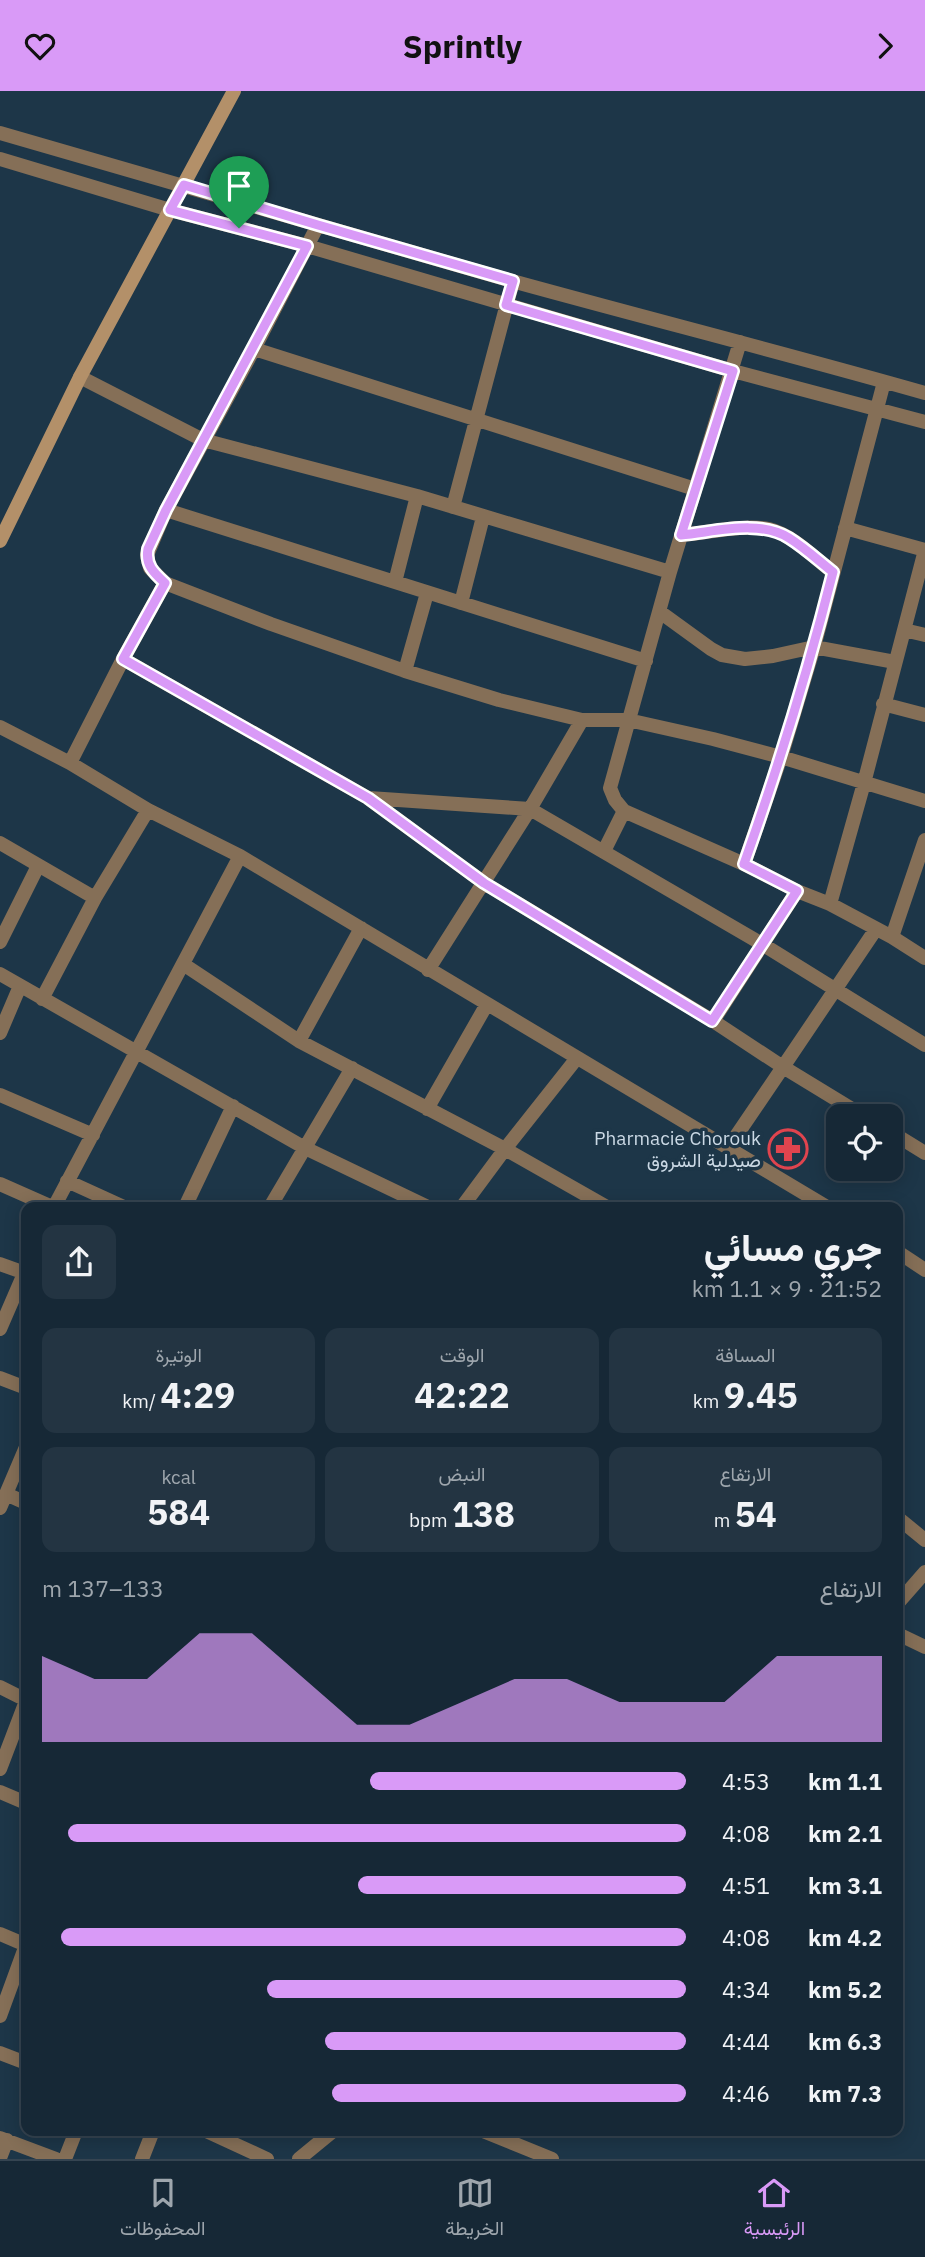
<!DOCTYPE html>
<html lang="ar">
<meta charset="utf-8">
<style>
body{margin:0;font-family:"IBM Plex Sans",Vazirmatn,sans-serif;background:#233442;color:#f1f3f6;direction:rtl;height:100vh;display:flex;flex-direction:column;font-size:26px;white-space:nowrap}
*{box-sizing:border-box;margin:0}
p{font-size:23px;color:#9ea6ad}
.icon{flex:none;width:38px;height:38px;fill:none;stroke:currentColor;stroke-width:2;stroke-linecap:round;stroke-linejoin:round}
.map{position:relative;flex:1;overflow:hidden;direction:ltr}
.drawer{position:absolute;left:21px;top:1111px;width:882px;height:934px;display:flex;flex-direction:column;background:#162836;border-radius:14px;box-shadow:0 4px 18px #0003,0 0 0 2px #354451;direction:rtl}
.drawer>*{flex:none}
.controls{position:absolute;left:826px;top:1013px;display:grid;gap:14px}
.controls a{display:grid;place-items:center;width:77px;height:77px;border-radius:14px;background:#162836;box-shadow:0 4px 18px #0003,0 0 0 2px #354451;font-size:35px}
.pin{position:absolute;display:grid;place-items:center;width:60px;height:60px;color:#fff;margin:-72px -30px;border-radius:50% 50% 50% 0;rotate:-45deg;box-shadow:0 0 7px #0007}
.pin .icon{rotate:45deg}
.round{display:grid;place-items:center;flex:none;width:74px;height:74px;border-radius:14px;background:#233442}
.head{display:flex;align-items:center;justify-content:space-between;height:119px;padding:0 21px}
h1{font-size:38px;font-weight:800;line-height:52px}
.stats{display:grid;grid-template-columns:repeat(3,1fr);gap:10px;height:119px;padding:7px 21px}
.stats div{display:grid;align-content:center;border-radius:14px;background:#233442;text-align:center}
.stats b{font-size:35px;font-weight:800}
.stats small{font-size:19px;font-weight:400}
.stats p{font-size:19px}
.chart{height:196px;padding:14px 21px}
.chart p{display:flex;justify-content:space-between}
.chart svg{width:100%;height:126px;margin-top:7px;fill:#d99af7;opacity:.7}
ul{padding:0 21px;list-style:none;font-size:23px}
li{display:grid;grid-template-columns:112px 84px 1fr;align-items:center;height:52px}
li i{height:18px;border-radius:9px;background:#d99af7}
header{display:flex;justify-content:space-between;align-items:center;height:91px;padding:0 21px;background:#d99af7;color:#111;font-size:32px;font-weight:800}
.tabs{display:flex;justify-content:space-around;align-items:center;height:98px;border-top:2px solid #354451;background:#162836;font-size:19px;color:#9ea6ad}
.tabs a{display:grid;justify-items:center;gap:4px}
.tabs .current{color:#d99af7}
.map>svg:first-child{display:block}
</style>
<header><svg class="icon" aria-label="forward" viewBox="0 0 24 24"><path d="M9 5l7 7-7 7"/></svg>Sprintly<svg class="icon" aria-label="heart" viewBox="0 0 24 24"><path d="M12 20l-8-8c-3-5 5-10 8-4 3-6 11-1 8 4z"/></svg></header>
<div class="map">
<svg width="925" height="2068" viewBox="0 0 925 2068">
<rect width="100%" height="100%" fill="#1d3648"/>
<g fill="none" stroke-linecap="round" stroke-linejoin="round">
<!-- street -->
<path stroke="#856f57" stroke-width="14" d="M0,42C171,90 341,142 512,190C650,228 788,263 925,302
M0,68L170,119L307,155L733,280L925,331
M318,134L254,258L166,419L147,464L150,477L165,492L271,533L405,580L499,609L582,629H628L713,648L781,666L925,710
M740,251L670,481L610,697L615,709L624,720L744,773
M254,258L695,398
M80,286L203,349L417,405L670,481
M884,291L814,556L781,666L744,773L797,800L830,813L892,846L925,867
M453,416L513,190
M166,419L646,570
M681,444C707,442 744,433 769,438C793,444 814,467 833,481
M395,491L417,405
M461,512L483,426
M660,521L711,558L722,564L745,568L773,565L814,556L895,571
M904,539L925,544
M123,568L165,492
M405,580L427,502
M883,613L925,624
M0,636L70,672L148,719L240,765L827,1116
M70,672L123,568L368,707L484,792L713,930L783,976L728,1057
M369,707L530,718L762,853L925,954
M0,752L95,807
M604,760L624,720
M830,813L864,692L925,459L845,437
M892,846L925,749
M0,851L38,775
M183,873L299,950L505,1058L607,1116
M428,879L530,718L582,629
M0,883L305,1057L428,1116
M42,908L95,807L148,719
M713,930L797,800
M0,942L20,895
M299,950L361,837
M0,1004L93,1044
M427,1018L487,913
M865,1026L783,976L876,838
M891,1041L925,1062
M67,1090L124,1116
M0,1093L52,1116
M54,1116L240,765
M185,1116L233,1015
M270,1116L352,977
M462,1116L505,1058L577,967
M898,1161L925,1179
M0,1173L25,1182
M0,1238L26,1178
M0,1287L26,1297
M6,1403L26,1412
M0,1417L26,1356
M898,1427L925,1449
M898,1512L925,1481
M898,1543L925,1556
M0,1596L26,1609
M0,1678L26,1610
M0,1701L26,1712
M0,1843L26,1854
M0,1925L26,1854
M0,1962L26,1972
M206,2040L267,2068
M483,2040L552,2068
M0,2047L56,2068
M0,2067L7,2049
M65,2068L76,2040
M142,2068L153,2040
M299,2068L333,2040"/>
<!-- secondary -->
<path stroke="#b39069" stroke-width="14" d="M0,450L80,286L234,0"/>
</g>
<g fill="none" stroke-linecap="round" stroke-linejoin="round">
<!-- route casing -->
<g stroke="#fff" stroke-width="14">
<path id="route" d="M184,94L318,134L513,190L506,214L733,280L681,444C715,441 759,428 789,447C805,457 819,470 833,481C808,580 778,677 744,773L797,800L712,930L484,792L368,707L123,568L165,492C154,482 145,474 148,458L166,419L307,155L170,119Z"/>
</g>
<!-- route -->
<use href="#route" stroke="#d99af7" stroke-width="9"/>
</g>
<!-- icons -->
<defs>
<g id="pharmacy-ring" transform="scale(2.0125)"><circle r="9.5" fill="#1d3648" stroke="#e0444e" stroke-width="1.5"/><path d="M-2-6h4v4h4v4h-4v4h-4v-4h-4v-4h4Z" fill="#e0444e"/></g>
</defs>
<g fill-rule="evenodd">
<use href="#pharmacy-ring" x="788" y="1058"/>
</g>
<g text-anchor="middle" stroke-width="7" stroke-linejoin="round" paint-order="stroke">
<!-- poi labels -->
<g font-size="19" fill="#cbd9e5" stroke="#1d3648" text-anchor="end">
<text x="761" y="1054">Pharmacie Chorouk<tspan x="761" dy="22">صيدلية الشروق</tspan></text>
</g>
</g>
</svg>
<div class="controls">
<a><svg class="icon" aria-label="locate" viewBox="0 0 24 24"><circle cx="12" cy="12" r="6"/><path d="M12 2v4M12 18v4M2 12h4M18 12h4"/></svg></a>
</div>
<div class="pin" style="left:239px;top:137px;background:#1e9e55"><svg class="icon" aria-label="arrive" viewBox="0 0 24 24"><path d="M6 21V4h12l-3 4 3 4H6"/></svg></div>
<section class="drawer">
<div class="head"><div><h1>جري مسائي</h1><p>21:52 · 9 × 1.1 km</p></div><a class="round"><svg class="icon" aria-label="share" viewBox="0 0 24 24"><path d="M12 15V3M7 8l5-5 5 5M5 13v7h14v-7"/></svg></a></div>
<div class="stats">
<div><p>المسافة</p><b>9.45<small> km</small></b></div>
<div><p>الوقت</p><b>42:22</b></div>
<div><p>الوتيرة</p><b>4:29<small> /km</small></b></div>
</div>
<div class="stats">
<div><p>الارتفاع</p><b>54<small> m</small></b></div>
<div><p>النبض</p><b>138<small> bpm</small></b></div>
<div><p>kcal</p><b>584</b></div>
</div>
<div class="chart"><p><span>الارتفاع</span>133–137 m</p>
<svg viewBox="0 0 160 44" preserveAspectRatio="none"><path d="M0 44V14L10 22L20 22L30 6L40 6L50 22L60 38L70 38L80 30L90 22L100 22L110 30L120 30L130 30L140 14L150 14L160 14V44z"/></svg>
</div>
<ul>
<li><b>1.1 km</b>4:53<i style="width:49%"></i></li>
<li><b>2.1 km</b>4:08<i style="width:96%"></i></li>
<li><b>3.1 km</b>4:51<i style="width:51%"></i></li>
<li><b>4.2 km</b>4:08<i style="width:97%"></i></li>
<li><b>5.2 km</b>4:34<i style="width:65%"></i></li>
<li><b>6.3 km</b>4:44<i style="width:56%"></i></li>
<li><b>7.3 km</b>4:46<i style="width:55%"></i></li>
</ul>
</section>
</div>
<nav class="tabs">
<a class="current"><svg class="icon" aria-label="home" viewBox="0 0 24 24"><path d="M3 11l9-7 9 7M6 9v11h12V9"/></svg>الرئيسية</a>
<a><svg class="icon" aria-label="map" viewBox="0 0 24 24"><path d="M3 6l6-2 6 2 6-2v14l-6 2-6-2-6 2zM9 4v14M15 6v14"/></svg>الخريطة</a>
<a><svg class="icon" aria-label="saved" viewBox="0 0 24 24"><path d="M7 4h10v16l-5-4-5 4z"/></svg>المحفوظات</a>
</nav>
